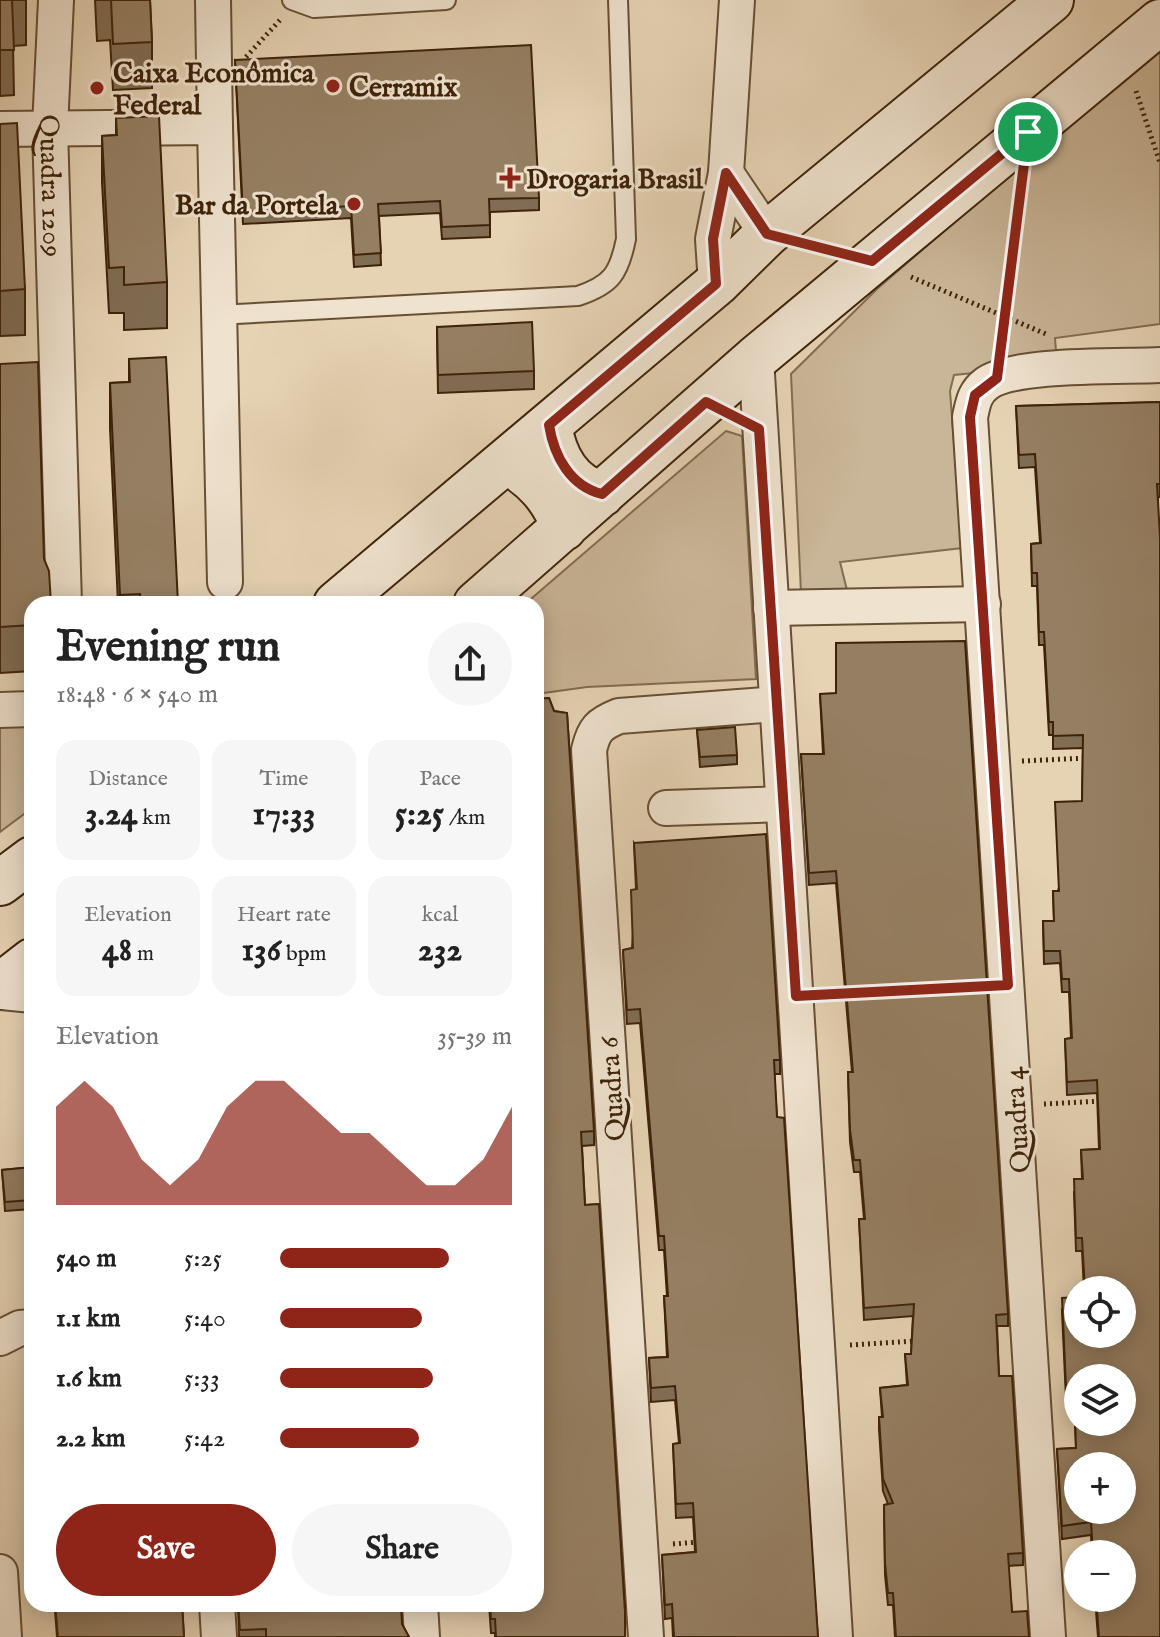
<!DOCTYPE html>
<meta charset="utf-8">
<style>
body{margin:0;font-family:"IM FELL English",serif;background:#f6f6f6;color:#222;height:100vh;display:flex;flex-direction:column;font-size:30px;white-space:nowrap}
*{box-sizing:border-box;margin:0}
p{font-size:26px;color:#767676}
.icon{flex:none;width:44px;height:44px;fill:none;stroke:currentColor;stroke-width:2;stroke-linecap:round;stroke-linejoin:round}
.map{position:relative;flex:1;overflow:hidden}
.side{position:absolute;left:24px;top:596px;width:520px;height:1016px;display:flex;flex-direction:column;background:#fff;border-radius:24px;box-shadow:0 4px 20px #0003}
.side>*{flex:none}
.fabs{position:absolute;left:1064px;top:1276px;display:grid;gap:16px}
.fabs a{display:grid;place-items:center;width:72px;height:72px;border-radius:50%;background:#fff;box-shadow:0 4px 20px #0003;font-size:40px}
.pin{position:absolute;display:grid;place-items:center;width:68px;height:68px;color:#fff;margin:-34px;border:4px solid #fff;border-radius:50%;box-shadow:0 2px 8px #0007}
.round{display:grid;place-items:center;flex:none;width:84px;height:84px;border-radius:42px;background:#f6f6f6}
.head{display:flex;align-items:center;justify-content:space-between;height:136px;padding:0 32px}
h1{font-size:44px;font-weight:800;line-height:60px}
.figures{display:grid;grid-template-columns:repeat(3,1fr);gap:12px;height:136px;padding:8px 32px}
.figures div{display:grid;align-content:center;border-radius:20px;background:#f6f6f6;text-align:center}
.figures b{font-size:34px;font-weight:800}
.figures small{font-size:22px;font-weight:400}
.figures p{font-size:22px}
.chart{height:224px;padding:16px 32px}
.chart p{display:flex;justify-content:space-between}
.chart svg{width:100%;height:144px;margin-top:8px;fill:#8f2418;opacity:.7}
.action{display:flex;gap:16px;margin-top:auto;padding:16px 32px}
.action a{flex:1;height:92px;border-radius:48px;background:#8f2418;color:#fff;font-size:32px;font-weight:800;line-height:92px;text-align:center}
.action a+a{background:#f6f6f6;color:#222}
ul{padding:0 32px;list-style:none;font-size:26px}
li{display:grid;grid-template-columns:128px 96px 1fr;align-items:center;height:60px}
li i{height:20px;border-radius:10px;background:#8f2418}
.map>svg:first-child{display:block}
</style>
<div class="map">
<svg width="1160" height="1637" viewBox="0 0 1160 1637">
<rect width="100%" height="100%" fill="#e6d3b4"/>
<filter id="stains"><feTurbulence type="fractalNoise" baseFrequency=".0025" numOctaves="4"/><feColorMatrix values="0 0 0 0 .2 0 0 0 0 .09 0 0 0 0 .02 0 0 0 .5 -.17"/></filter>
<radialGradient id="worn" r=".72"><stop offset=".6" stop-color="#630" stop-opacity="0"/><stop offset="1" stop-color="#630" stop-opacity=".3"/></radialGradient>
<!-- green -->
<path fill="#c9b597" stroke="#846c50" stroke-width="2" d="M1160,44V324L1055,338L1057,365L954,375L950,391L962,548L840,562L847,590L801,593L791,374L877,289Z
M726,431L742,436L756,679L587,687L536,694V604H525Z
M0,725L32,726V808L0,832Z"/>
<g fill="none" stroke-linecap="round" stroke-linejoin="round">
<!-- lane casing -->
<g stroke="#684f34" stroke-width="22">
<path id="lane" d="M292,0L314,8L446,0
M217,315L578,296C611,285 619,274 626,239L618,0
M0,1000L32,1003"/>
</g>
<!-- street casing -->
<g stroke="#684f34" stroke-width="38">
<g id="street">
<path id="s1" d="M56,0L50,128L64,604"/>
<path d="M213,0L215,127"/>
<path d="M0,129L215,127L225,582"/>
<path d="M726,173L767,234"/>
<path d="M716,284L713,239L726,173L737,0"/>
<path d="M756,358L835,1637"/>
<path d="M771,608L983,604"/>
<path d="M0,710L32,709"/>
<path d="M666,808L783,804"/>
<path d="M0,1338L20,1328L32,1327"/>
<path d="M0,1572L4,1637"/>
<path d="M217,1604L219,1637"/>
<path d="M420,1604L422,1637"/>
<path d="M646,1637L589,750C594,729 599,724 619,716L777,704"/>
<path d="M1048,1637L970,417C973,404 974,393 986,384C1012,363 1123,367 1160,365"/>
</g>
</g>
<!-- secondary casing -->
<g stroke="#3e230a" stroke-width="48">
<path id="secondary" d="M549,425C554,456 569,486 602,494
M506,461C534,477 553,497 564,528
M336,604L716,284L767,234L1051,0
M476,604L756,358L1160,22
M0,883L32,859
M0,986L32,961"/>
</g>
<!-- path -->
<path stroke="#3e230a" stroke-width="5" stroke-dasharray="2 4" stroke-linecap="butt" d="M246,57L280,20
M1136,91L1160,163
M911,277L1046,334
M1001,345L1021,188
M1022,761L1088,758
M829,994L851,993
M1044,1104L1102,1101
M850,1345L916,1341
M673,1544L699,1542"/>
<!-- lane -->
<use href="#lane" stroke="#efe2ce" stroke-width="18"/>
<!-- street -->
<use href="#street" stroke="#efe2ce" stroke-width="34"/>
<!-- secondary -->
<use href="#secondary" stroke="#efe2ce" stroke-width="44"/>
</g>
<!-- wall -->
<path fill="#806d54" stroke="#3e230a" stroke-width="2" d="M0,0H26V45L13,46L14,95L0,96Z
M95,0H150L152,42V88L113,90L110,40L97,41Z
M235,60L539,198V210L490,212V237L442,239L440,213L379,216L381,265L354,267L351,218L243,224Z
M116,118L167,282V328L124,330V313H109L102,182V136L116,135Z
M0,124L25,289V335L0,336Z
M437,327L534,371V389L438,393Z
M129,359L178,604H118L110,428V383L129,382Z
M0,364L32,604V671L0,673Z
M1160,402V497H1158L1160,1637H1098L1095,1598H1122V1554H1092L1091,1535L1062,1539L1057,1449L1076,1448L1074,1399H1066L1062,1311L1078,1334L1122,1290H1084L1082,1251H1076L1074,1192L1082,1179L1081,1150L1099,1149L1097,1093L1067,1095L1065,1039L1071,1038L1069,992H1062L1060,963L1044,964L1043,921H1054L1053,891H1058L1082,801L1083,748L1053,749V735H1049L1044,645H1039L1037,586H1032L1031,544L1040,543L1035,467L1019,468L1016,406Z
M820,694L1008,1314V1326H997L999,1376L1023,1553V1565L1008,1566L1012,1612L1029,1637H895L893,1605H888L885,1575L884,1505L888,1504L883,1491L879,1429V1417H882L880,1388L907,1385L905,1354H911L913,1316L864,1320L859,1219H864L860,1172H854L850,1142L848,1072H852L836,883L809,885L801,754H823Z
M549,698L554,711L567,713L594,1131V1145L582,1146L585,1205L599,1204L625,1612V1637H495V1633H491L489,1604H536V699Z
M697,730L737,755V764L700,767Z
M634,843L780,1060V1074H774L777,1117L818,1637H673L672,1618L665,1619L662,1555L695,1552L693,1517L676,1518L673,1444L679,1443L675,1400L651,1402L649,1358L667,1357L664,1296H667L664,1250H659L640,1023L627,1024L623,950L632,948L636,889Z
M32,1167V1209L5,1211L2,1170Z
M44,1604H182L184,1637H57L55,1610H44Z
M238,1604L402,1624L409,1637H239Z"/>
<!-- building -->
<path fill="#957f62" stroke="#3e230a" stroke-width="2" fill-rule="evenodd" d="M0,0H12L14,50H0Z
M111,0H150L152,42L113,44Z
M531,45L539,198L489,199L490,225L442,227L440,201L378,204L381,253L354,255L351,206L243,212L235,60Z
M159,116L167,282L124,285V267L109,268L102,136L117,135L116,118Z
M17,123L25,289L0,291V124Z
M532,322L534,371L438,375L437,327Z
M166,357L178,604H141L140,594L120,595L110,383L130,382L129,359Z
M38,362L44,559L49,571L51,604H32V625L0,627V364Z
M1160,402V484H1157L1160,537V1637H1099L1096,1598H1122V1554H1093L1091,1522L1062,1526L1057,1449L1076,1448L1074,1386L1066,1387L1062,1298L1078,1297V1334H1122V1290H1085L1082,1238H1076L1074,1179H1083L1081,1150L1100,1149L1097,1080L1067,1082L1065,1039L1072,1038L1069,979H1062L1060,951H1044L1043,921H1054L1053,891H1059L1055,802L1082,801L1083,735L1053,736V722H1049L1044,632H1039L1037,573H1032L1031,544L1041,543L1035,454L1019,455L1016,406ZM1078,1378H1122V1422H1078ZM1078,1466H1122V1510H1078Z
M965,641L1008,1314L996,1315L999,1376H1012L1023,1553L1008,1554L1012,1612L1027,1611L1029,1637H896L893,1593H888L885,1563L884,1505L893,1503L883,1479L879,1417H883L880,1388L908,1385L905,1354H911L914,1304L864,1308L859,1219H865L860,1160H854L850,1130L848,1072H853L836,871L809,873L801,754H824L820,694L836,693V643Z
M549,698L554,711L567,713L594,1131L581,1132L585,1205L599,1204L625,1612V1637H496L495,1619H491L490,1604H536V699Z
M735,727L737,755L700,757L697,730Z
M766,834L780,1060H774L777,1117L784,1118L818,1637H674L672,1604L665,1605L662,1555L696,1552L693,1503L676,1504L673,1444L680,1443L675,1386L651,1388L649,1358L668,1357L664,1296H668L664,1236H659L640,1009L627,1010L623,950L633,948L631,890L637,889L634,843Z
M32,1167V1200L5,1202L2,1170Z
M55,1604H182L184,1637H58Z
M238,1604H401L402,1624L409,1637H266V1629L240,1630Z"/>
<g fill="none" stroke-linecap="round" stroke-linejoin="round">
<!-- route casing -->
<g stroke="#fff" stroke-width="16">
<path id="route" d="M1028,132L997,378L975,395L970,417L1008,985L796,996L759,429L706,402L602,494C570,486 554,456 549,425L716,284L713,239L726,173L767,234L872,261Z"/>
</g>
<!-- route -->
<use href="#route" stroke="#8f2418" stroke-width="10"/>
</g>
<!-- markers -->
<g fill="#8f2418" stroke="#efe2ce" stroke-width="3">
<circle cx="333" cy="86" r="8"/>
<circle cx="97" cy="88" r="8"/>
<path d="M506 166h8v8h8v8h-8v8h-8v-8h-8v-8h8z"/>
<circle cx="354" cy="204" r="8"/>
</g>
<g text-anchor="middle" stroke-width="6" stroke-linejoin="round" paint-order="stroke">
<!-- poi labels -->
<g font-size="28" font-weight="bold" fill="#3e230a" stroke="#efe2ce" text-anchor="start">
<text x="113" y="82">Caixa Econômica<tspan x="113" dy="32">Federal</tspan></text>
<text x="349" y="96">Cerramix</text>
<text x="526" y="188">Drogaria Brasil</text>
<text x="338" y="214" text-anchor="end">Bar da Portela</text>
</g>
<!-- street labels -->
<g font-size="28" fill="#3e230a" stroke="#efe2ce">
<text dy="10" stroke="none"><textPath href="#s1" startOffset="186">Quadra 1209</textPath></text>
<text transform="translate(611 1089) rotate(-94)" y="10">Quadra 6</text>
<text transform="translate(1016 1120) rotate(-94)" y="10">Quadra 4</text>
</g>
</g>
<rect width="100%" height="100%" filter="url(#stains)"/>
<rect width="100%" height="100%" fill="url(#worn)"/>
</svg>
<div class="fabs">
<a><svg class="icon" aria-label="locate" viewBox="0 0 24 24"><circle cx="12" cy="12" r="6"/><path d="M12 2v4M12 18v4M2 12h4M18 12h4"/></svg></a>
<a><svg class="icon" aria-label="layers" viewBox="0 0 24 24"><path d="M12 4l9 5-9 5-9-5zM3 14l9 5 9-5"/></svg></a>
<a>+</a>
<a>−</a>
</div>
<div class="pin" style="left:1028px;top:132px;background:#1e9e55"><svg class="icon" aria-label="arrive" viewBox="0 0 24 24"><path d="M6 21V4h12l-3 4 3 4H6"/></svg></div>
<section class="side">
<div class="head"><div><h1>Evening run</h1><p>18:48 · 6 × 540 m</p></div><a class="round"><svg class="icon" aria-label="share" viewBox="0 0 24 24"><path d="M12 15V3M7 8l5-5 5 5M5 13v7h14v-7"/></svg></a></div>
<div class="figures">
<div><p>Distance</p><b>3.24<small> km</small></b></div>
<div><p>Time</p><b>17:33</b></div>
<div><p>Pace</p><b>5:25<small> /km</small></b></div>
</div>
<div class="figures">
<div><p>Elevation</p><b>48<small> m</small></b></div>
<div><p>Heart rate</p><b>136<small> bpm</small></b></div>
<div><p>kcal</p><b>232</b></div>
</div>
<div class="chart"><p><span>Elevation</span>35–39 m</p>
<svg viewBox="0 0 160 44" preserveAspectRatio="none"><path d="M0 44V14L10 6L20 14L30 30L40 38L50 30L60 14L70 6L80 6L90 14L100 22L110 22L120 30L130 38L140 38L150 30L160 14V44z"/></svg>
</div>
<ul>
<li><b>540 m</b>5:25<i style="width:73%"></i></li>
<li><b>1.1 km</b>5:40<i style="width:61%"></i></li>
<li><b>1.6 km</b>5:33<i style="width:66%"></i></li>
<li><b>2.2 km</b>5:42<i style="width:60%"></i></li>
</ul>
<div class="action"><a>Save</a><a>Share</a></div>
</section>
</div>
